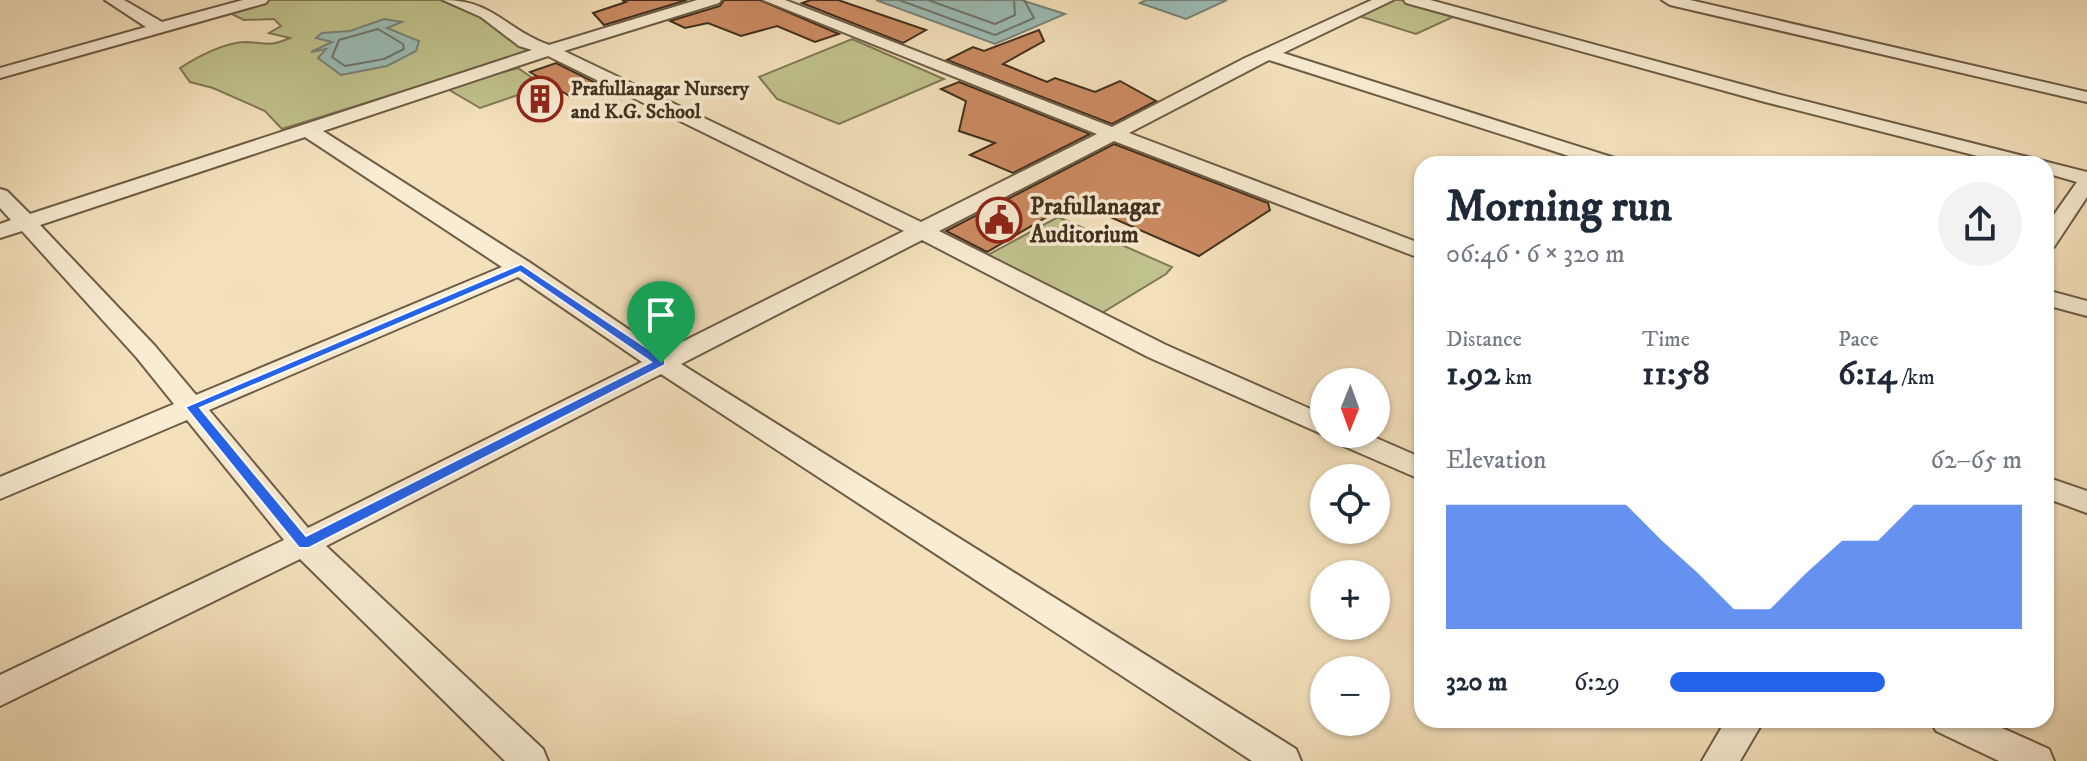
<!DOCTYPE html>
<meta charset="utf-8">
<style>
body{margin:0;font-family:"IM FELL DW Pica",serif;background:#f2f2f3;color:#1f2937;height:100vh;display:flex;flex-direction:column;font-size:30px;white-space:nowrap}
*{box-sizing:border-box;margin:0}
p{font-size:26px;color:#747a83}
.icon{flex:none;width:44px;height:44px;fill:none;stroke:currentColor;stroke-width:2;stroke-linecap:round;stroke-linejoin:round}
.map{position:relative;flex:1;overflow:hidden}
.panel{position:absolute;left:1414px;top:156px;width:640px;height:572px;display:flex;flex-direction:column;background:#fff;border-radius:24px;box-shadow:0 2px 6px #0004}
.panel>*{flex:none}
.needle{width:52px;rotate:181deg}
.buttons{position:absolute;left:1310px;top:368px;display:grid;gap:16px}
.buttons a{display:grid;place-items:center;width:80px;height:80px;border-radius:50%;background:#fff;box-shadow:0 2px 6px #0004;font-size:40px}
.pin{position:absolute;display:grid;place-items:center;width:68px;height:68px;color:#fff;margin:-82px -34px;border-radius:50% 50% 50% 0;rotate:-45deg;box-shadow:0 0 8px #0007}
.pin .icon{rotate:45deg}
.round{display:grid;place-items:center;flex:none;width:84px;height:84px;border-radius:42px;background:#f2f2f3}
.head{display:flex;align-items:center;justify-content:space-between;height:136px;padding:0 32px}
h1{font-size:44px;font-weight:700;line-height:60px}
.figures{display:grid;grid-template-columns:repeat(3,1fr);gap:12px;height:136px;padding:8px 32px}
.figures div{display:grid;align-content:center}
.figures b{font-size:34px;font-weight:700}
.figures small{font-size:22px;font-weight:400}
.figures p{font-size:22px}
.chart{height:224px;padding:16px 32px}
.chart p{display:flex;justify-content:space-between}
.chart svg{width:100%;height:144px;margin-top:8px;fill:#2563eb;opacity:.7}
ul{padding:0 32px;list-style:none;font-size:26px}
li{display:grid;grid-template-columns:128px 96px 1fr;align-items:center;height:60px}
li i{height:20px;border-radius:10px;background:#2563eb}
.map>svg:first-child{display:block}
</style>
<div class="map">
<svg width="2087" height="761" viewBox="0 0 2087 761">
<rect width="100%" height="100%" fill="#f4e1bc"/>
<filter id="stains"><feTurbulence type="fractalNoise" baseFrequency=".0025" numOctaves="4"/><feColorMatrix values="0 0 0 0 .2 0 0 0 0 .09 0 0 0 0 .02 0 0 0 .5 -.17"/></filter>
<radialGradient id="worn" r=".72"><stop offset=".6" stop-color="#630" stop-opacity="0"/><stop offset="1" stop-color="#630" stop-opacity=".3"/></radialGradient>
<!-- green -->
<path fill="#c0c28d" stroke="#807856" stroke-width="2" d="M254,0H440L478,16L514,42L536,50L282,129L265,111L213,88L190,82L180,68C197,57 225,42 246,42C267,43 269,47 290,38L269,33L281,26L274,19L244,20L221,9Z
M1395,0H1401L1453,17L1416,34L1359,16Z
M852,39L944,79L839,124L777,99L759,77Z
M518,68L544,86L480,108L446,88Z
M1058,217L1172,267L1166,274L1100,314L986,256Z"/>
<!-- water -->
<path fill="#9cbcb5" stroke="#788479" stroke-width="2" d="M876,0H1021L1065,14L995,44Z
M1146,0H1227L1186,19L1140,3Z
M384,19L402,22L387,28L419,41L416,51L387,66L341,75L318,58L326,49L311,52L332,42L316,38L322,33L350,31Z"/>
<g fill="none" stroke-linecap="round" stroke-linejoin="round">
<!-- shore -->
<path stroke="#6e766a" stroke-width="2" d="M899,0L995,35L1034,18L1024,0
M928,0L995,24L1015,15L1014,0
M378,29L403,44L404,49L384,59L345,66L332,57L339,40Z"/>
</g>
<!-- building -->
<path fill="#cc8b62" stroke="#412f1e" stroke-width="2" d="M622,0H687L604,25L593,13L626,2Z
M724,0H760L839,34L815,42L777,26L741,36L708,23L685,28L670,21L720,6Z
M811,0H838L926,30L903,43L802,3Z
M1039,30L1044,41L1003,64L1047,82L1055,78L1095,92L1120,81L1156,101L1112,124L947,60L973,47L984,51Z
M556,63L602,86L571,97L530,72Z
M959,82L1090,134L1013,173L970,155L995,143L959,131L966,101L941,89Z
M1114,144L1268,203L1270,210L1199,256L1074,201L987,252L946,231Z"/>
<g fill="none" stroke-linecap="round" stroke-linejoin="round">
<!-- street casing -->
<g stroke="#6e5c46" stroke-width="4">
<path id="street" d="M105,0H124L162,22L243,0H268L266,3L0,78V68L146,27Z
M443,0C494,0 506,30 549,45L697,0H721L719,3L564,51L921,222L1097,134L763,0H785L1112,127L1245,58L1372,0H1393L1283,53L1621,160L1624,164H1594L1269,60L1129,133L1422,244V259L1114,141L939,231L1166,345L1324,415V434H1328L1324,435L1148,357L922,240L681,364L1296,749L1301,761H1252L661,374L326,546L543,749L548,761H505L300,559L0,706V675L284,540L187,420L0,499V477L174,404L137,358L22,231L0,238V224L11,220L0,208V189L7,191L30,214L532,50L519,46L481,17ZM548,56L904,231L662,352L529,262L323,131ZM305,137L502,267L196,395L155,346L40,225ZM518,277L642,362L308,528L209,410Z
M1404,0H1430L1777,94L2087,172V197L2054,247L2046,249V226L2077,182L2046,173V164H2009L1765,102L1406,3Z
M1662,0H1690L2087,92V102L1670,5Z
M2046,290L2087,301V316L2046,305Z
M1328,434H1367L1422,458V480L1332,441Z
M2046,477L2087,491V513L2046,498Z
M1726,720H1764L1740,761H1702Z
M1930,720H1984L2049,749L2054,761H1999L1936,731Z"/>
</g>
<!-- street -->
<use href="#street" fill="#f8ecd3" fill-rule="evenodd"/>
</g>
<!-- route -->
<path fill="#2563eb" stroke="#fff" stroke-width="2" fill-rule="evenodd" d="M521,264L665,360V365L309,548H299L185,407ZM520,272L651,362L306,536L200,408Z"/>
<!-- icons -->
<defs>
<g id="building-ring" transform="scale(2.3)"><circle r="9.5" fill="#f8ecd3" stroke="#8f2418" stroke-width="1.5"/><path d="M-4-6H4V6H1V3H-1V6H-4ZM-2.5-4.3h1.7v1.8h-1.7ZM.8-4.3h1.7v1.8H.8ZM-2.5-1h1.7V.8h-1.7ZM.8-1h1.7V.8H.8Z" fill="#8f2418"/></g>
<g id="civic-ring" transform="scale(2.3)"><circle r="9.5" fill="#f8ecd3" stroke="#8f2418" stroke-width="1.5"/><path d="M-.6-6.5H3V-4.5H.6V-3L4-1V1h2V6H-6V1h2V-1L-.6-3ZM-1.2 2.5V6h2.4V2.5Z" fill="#8f2418"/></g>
</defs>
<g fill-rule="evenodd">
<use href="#building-ring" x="540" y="99"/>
<use href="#civic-ring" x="999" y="220"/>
</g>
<g text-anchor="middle" stroke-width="7" stroke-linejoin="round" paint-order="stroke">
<!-- far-poi labels -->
<g font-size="20" font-weight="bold" fill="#412f1e" stroke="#f8ecd3" text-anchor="start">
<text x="571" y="95">Prafullanagar Nursery<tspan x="571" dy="23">and K.G. School</tspan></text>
</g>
<!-- poi labels -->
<g font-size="24" font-weight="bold" fill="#412f1e" stroke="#f8ecd3" text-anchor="start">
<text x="1030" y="214">Prafullanagar<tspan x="1030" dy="28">Auditorium</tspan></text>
</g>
</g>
<rect width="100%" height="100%" filter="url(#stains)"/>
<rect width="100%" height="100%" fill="url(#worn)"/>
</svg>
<div class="buttons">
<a><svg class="needle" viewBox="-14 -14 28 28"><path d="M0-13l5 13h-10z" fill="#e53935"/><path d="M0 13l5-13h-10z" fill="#747a83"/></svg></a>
<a><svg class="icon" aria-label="locate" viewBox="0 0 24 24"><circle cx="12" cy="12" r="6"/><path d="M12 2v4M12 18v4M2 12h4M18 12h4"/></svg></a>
<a>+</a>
<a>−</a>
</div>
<div class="pin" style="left:661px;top:363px;background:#1e9e55"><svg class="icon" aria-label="arrive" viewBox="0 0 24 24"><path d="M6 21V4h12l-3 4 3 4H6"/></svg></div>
<section class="panel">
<div class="head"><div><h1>Morning run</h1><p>06:46 · 6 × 320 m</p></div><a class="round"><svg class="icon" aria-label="share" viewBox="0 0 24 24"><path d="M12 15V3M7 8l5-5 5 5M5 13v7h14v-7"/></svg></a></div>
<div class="figures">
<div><p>Distance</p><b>1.92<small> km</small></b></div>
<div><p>Time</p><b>11:58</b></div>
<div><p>Pace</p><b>6:14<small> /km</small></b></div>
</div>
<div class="chart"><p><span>Elevation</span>62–65 m</p>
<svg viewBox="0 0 160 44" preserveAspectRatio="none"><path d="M0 44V6L10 6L20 6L30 6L40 6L50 6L60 17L70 27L80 38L90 38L100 27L110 17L120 17L130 6L140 6L150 6L160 6V44z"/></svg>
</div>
<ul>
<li><b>320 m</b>6:29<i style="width:61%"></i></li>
</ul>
</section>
</div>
